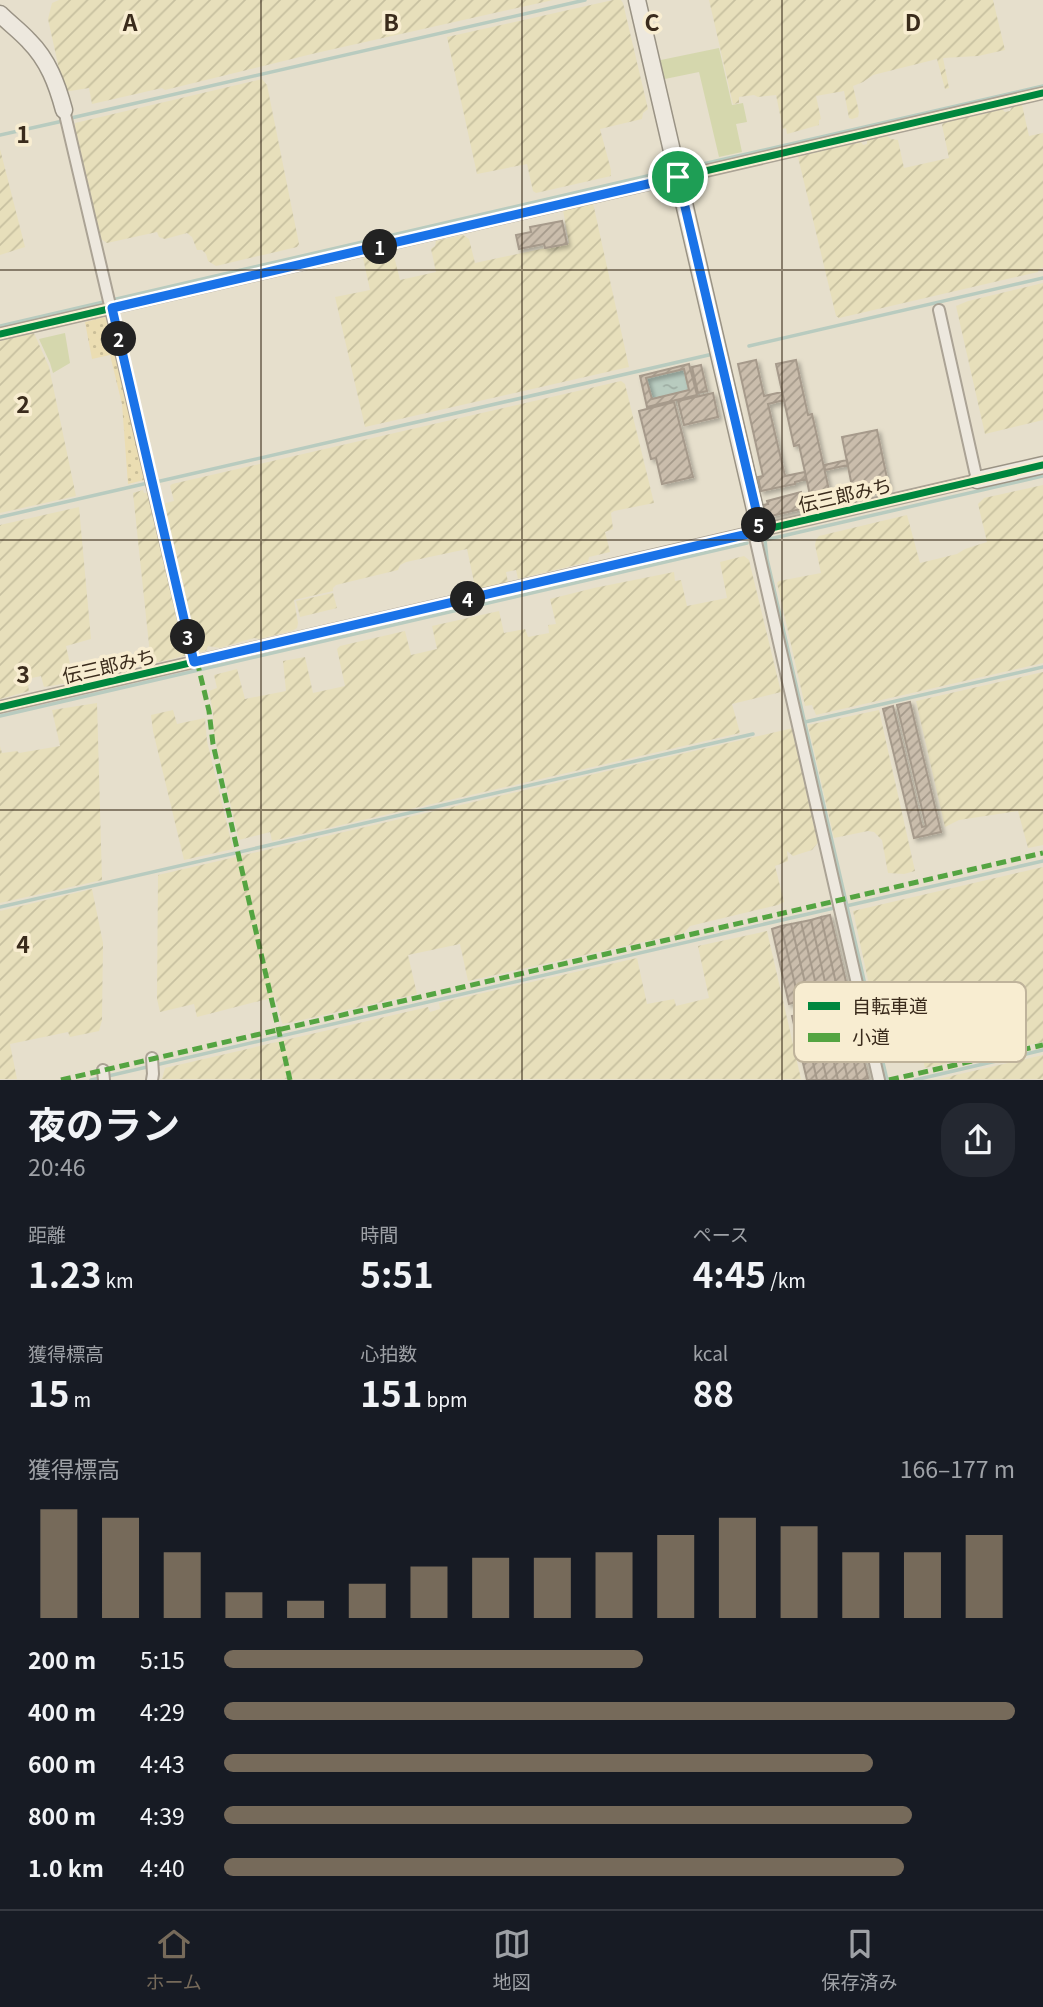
<!DOCTYPE html>
<html lang="ja">
<meta charset="utf-8">
<style>
body{margin:0;font-family:Georgia,"Noto Sans JP",serif;background:#242831;color:#f1f3f6;height:100vh;display:flex;flex-direction:column;font-size:26px;white-space:nowrap}
*{box-sizing:border-box;margin:0}
p{font-size:23px;color:#9ea1a6}
.icon{flex:none;width:38px;height:38px;fill:none;stroke:currentColor;stroke-width:2;stroke-linecap:round;stroke-linejoin:round}
.map{position:relative;height:1080px;overflow:hidden}
.sheet{display:flex;flex-direction:column;background:#171b24;flex:1}
.sheet>*{flex:none}
.pin{position:absolute;display:grid;place-items:center;width:60px;height:60px;color:#fff;margin:-30px;border:4px solid #fff;border-radius:50%;box-shadow:0 2px 7px #0007}
.km{position:absolute;width:35px;height:35px;margin:-18px;border-radius:50%;background:#222;color:#fff;font-size:19px;line-height:35px;text-align:center}
.round{display:grid;place-items:center;flex:none;width:74px;height:74px;border-radius:28px;background:#242831}
.head{display:flex;align-items:center;justify-content:space-between;height:119px;padding:0 28px}
h1{font-size:38px;font-weight:700;line-height:52px}
.stats{display:grid;grid-template-columns:repeat(3,1fr);gap:10px;height:119px;padding:7px 28px}
.stats div{display:grid;align-content:center}
.stats b{font-size:35px;font-weight:700}
.stats small{font-size:19px;font-weight:400}
.stats p{font-size:19px}
.chart{height:196px;padding:14px 28px}
.chart p{display:flex;justify-content:space-between}
.chart svg{width:100%;height:126px;margin-top:7px;stroke:#766a5a;stroke-width:6}
ul{padding:0 28px;list-style:none;font-size:23px}
li{display:grid;grid-template-columns:112px 84px 1fr;align-items:center;height:52px}
li i{height:18px;border-radius:9px;background:#766a5a}
.tab-bar{display:flex;justify-content:space-around;align-items:center;height:98px;border-top:2px solid #363941;background:#171b24;font-size:19px;color:#9ea1a6}
.tab-bar a{display:grid;justify-items:center;gap:4px}
.tab-bar .selected{color:#766a5a}
.map>svg:first-child{display:block}
</style>
<div class="map">
<svg width="1043" height="1080" viewBox="0 0 1043 1080">
<defs>
<pattern id="farmland-furrows" width="10" height="10" patternUnits="userSpaceOnUse" patternTransform="scale(1.75)"><rect width="10" height="10" fill="#e7dfbb"/><path d="M-1 1l2-2M0 10L10 0M9 11l2-2" fill="none" stroke="#c7c0a0"/></pattern>
<pattern id="sand-dots" width="8" height="8" patternUnits="userSpaceOnUse" patternTransform="scale(1.75)"><rect width="8" height="8" fill="#ebddb2"/><path d="M2 2h.1M6 6h.1" fill="none" stroke="#cabe98" stroke-width="1.8" stroke-linecap="round"/></pattern>
<pattern id="water-ripples" width="26" height="14" patternUnits="userSpaceOnUse" patternTransform="scale(1.75)"><rect width="26" height="14" fill="#b8cbbf"/><path d="M2 4q2-2 4 0t4 0M15 11q2-2 4 0t4 0" fill="none" stroke="#9faea4"/></pattern>
<pattern id="building-hatch" width="6" height="6" patternUnits="userSpaceOnUse" patternTransform="scale(1.75)"><rect width="6" height="6" fill="#cabdac"/><path d="M-1 1l2-2M0 6l6-6M5 7l2-2" fill="none" stroke="#a59a8b"/></pattern>
<filter id="shadow"><feDropShadow dx="3" dy="3" stdDeviation="2" flood-color="#0004"/></filter>
</defs>
<rect width="100%" height="100%" fill="#e6dfcc"/>
<!-- farmland -->
<path fill="url(#farmland-furrows)" d="M59,0H553L316,53L165,90L162,88L92,104L89,88L64,92L48,19L52,3Z
M613,0H621L623,3L648,109L643,113L642,119L600,129L611,170V176L536,193L533,191L527,164L477,174L447,37Z
M709,0H993L1005,50L978,56L943,58L949,88L945,89L937,59L873,75L863,82L853,86L859,112L858,117L852,119L849,118L844,91L816,96L821,119L819,120V125L787,134L786,128L783,129L776,95L758,97L754,95L739,97V103L733,104Z
M262,79L267,85L299,244L297,247L216,266L208,261L206,254L202,250H197L192,237L187,233L165,239L159,237L157,232L107,243L98,237L75,132V123Z
M1019,105H1022L1029,136L1043,133V268L1039,269L1038,272L839,318L836,316L798,157L802,154L861,142L863,145L867,144V138L885,134L891,139L898,140L904,168L949,158L942,125L945,121L1002,109L1005,112L1010,111L1012,107Z
M0,149L25,247L0,255Z
M593,203L629,367L365,427L335,297L370,290L363,258L386,252L391,253L394,256L400,280L436,272L431,249L435,246L436,241L463,235L469,239L475,263L569,243L563,210Z
M1043,283V420L985,434L956,306L968,301Z
M34,333L49,367L76,496L0,513V341Z
M621,381L625,384L654,503L614,511L611,513L613,529L605,532L610,552L589,557L588,562L518,579L516,570L506,572L508,582L479,590L475,587L467,549L406,562L400,565L398,570L336,585L333,588V591L294,600L298,623L297,628L292,631L259,639L254,638L220,648L208,646L206,651L200,652L199,650H196L162,504L174,501L170,486L172,484Z
M1043,485V663L816,715L812,705L805,706L777,583L779,581L821,573L815,545L816,540L819,536L907,515L920,563L957,554L965,549L987,542L978,504L984,498Z
M143,490L144,493L150,492L188,655L151,664L133,493Z
M79,507L91,639L66,646L74,682L44,687L41,676L27,679L29,691L0,699V525Z
M744,556L749,560L781,692L732,704L740,733L272,841L270,832L239,840L214,735L213,713L209,691L217,688L214,675L237,669L245,699L286,691L283,661L305,657L313,693L345,686L337,649L340,646L405,631L411,655L437,649L432,626L499,611L504,633L525,629L528,637L549,633L548,625L556,624L550,599L594,588L674,572L675,581L681,580L687,606L727,598L720,562Z
M333,593L337,608L300,617L296,601Z
M1043,672V845L1028,848L1018,811L959,820L945,827L916,701Z
M97,703L102,880L0,903V746L2,753L17,751L19,753L60,746L52,710Z
M173,710L177,724L205,718L207,741L233,849L184,860L153,731L151,715Z
M879,710L915,871L904,874L888,873L882,840L874,832L868,831L834,838L808,725Z
M793,728L820,840L812,850L793,856L787,851L788,861L775,866L784,902L778,905L690,926L684,933L468,981L460,944L408,955L417,994L293,1022L283,1024L282,1023L275,997L197,1017L194,1004L160,1012L157,999L158,875Z
M1043,867V1042L925,1068L914,1020L888,1026L884,1015L876,1017L853,911Z
M92,889L103,943L102,1020L99,1031L70,1037L68,1032L10,1044L17,1079H0V911Z
M767,931L801,1079H162L165,1068L428,1007L430,1012L440,1009L439,1003L637,958L647,1004L674,999L676,1006L709,998L698,946Z
M1043,1055V1079H938Z"/>
<!-- grass -->
<path fill="#d5d7ad" d="M719,48L732,105L743,103L747,122L736,124L742,152L719,157L699,72L660,80L656,61Z
M65,333L70,363L53,373L50,363L39,339Z"/>
<!-- sand -->
<path fill="url(#sand-dots)" d="M109,316L148,479L128,484L122,404L110,355L92,359L85,322Z"/>
<!-- water -->
<path fill="url(#water-ripples)" d="M684,369L689,390L652,399L646,378Z"/>
<g fill="none" stroke-linecap="round" stroke-linejoin="round">
<!-- stream -->
<path stroke="#b8cbbf" stroke-width="3.5" d="M71,118L585,0
M0,135L63,121
M681,169L1043,86
M0,326L673,170
M749,346L1043,278
M156,482L713,354
M0,517L148,483
M765,540L767,559L887,1080
M765,540L1043,476
M0,716L747,543
M805,722L1043,667
M846,906L1043,861
M0,907L753,734
M91,1080L834,908
M915,1080L1043,1050"/>
</g>
<!-- building -->
<path fill="url(#building-hatch)" stroke="#a69a8b" stroke-width="2" fill-rule="evenodd" filter="url(#shadow)" d="M562,221L567,244L545,248L544,244L519,249L516,235L531,232L530,227Z
M756,360L764,396L782,392L784,400L768,404L785,476L805,472L806,479L795,482V484L761,491L758,477L763,476L738,364Z
M796,360L808,415L812,414L829,490L810,495L799,445L794,446L776,364Z
M689,364L697,395L647,407L640,376ZM684,369L689,390L652,399L646,378Z
M701,365L707,391L698,393L692,367Z
M713,393L718,417L684,425L678,401Z
M674,402L693,477L662,484L656,458L651,459L639,411Z
M877,430L889,488L854,496L842,437Z
M847,460L848,465L825,470L824,465Z
M801,492L805,508L771,516L770,512L765,513L763,505L768,504L767,501Z
M910,702L941,832L914,838L883,709L893,706L922,827L926,826L897,705Z
M830,915L848,990L838,992L821,917Z
M821,917L838,992L828,995L811,920Z
M811,920L828,995L819,997L801,922Z
M801,922L819,997L809,999L791,924Z
M791,924L809,999L799,1001L781,926Z
M781,926L799,1001L789,1004L772,929Z
M850,1003L868,1078L862,1080H858L841,1005Z
M841,1005L858,1080H848L831,1007Z
M831,1007L848,1080H838L822,1010Z
M822,1010L838,1080H827L811,1012Z
M811,1012L827,1080H817L802,1014Z
M802,1014L817,1080H807L792,1016Z"/>
<g fill="none" stroke-linecap="round" stroke-linejoin="round">
<!-- street casing -->
<g stroke="#aba395" stroke-width="14">
<path id="street" d="M64,110L194,662
M0,334L1043,93
M754,533L879,1080
M0,707L977,480L939,310
M103,1070L104,1080
M152,1080L153,1074L152,1058"/>
</g>
<!-- secondary casing -->
<g stroke="#9a9385" stroke-width="19">
<path id="secondary" d="M637,0L760,531
M0,14C9,23 20,31 29,41C48,60 57,84 64,110
M977,480L1043,465"/>
</g>
<!-- street -->
<use href="#street" stroke="#ede8de" stroke-width="10"/>
<!-- secondary -->
<use href="#secondary" stroke="#ede8de" stroke-width="16"/>
<!-- quiet -->
<path stroke="#54a441" stroke-width="5" stroke-dasharray="10 5" stroke-linecap="butt" d="M197,661L209,711L213,744L290,1080
M61,1080L1043,853
M889,1080L1043,1045"/>
<!-- cycleway casing -->
<g stroke="#f8edd1" stroke-width="11">
<path id="cycleway" d="M0,334L1043,93
M0,707L1043,465"/>
</g>
<!-- cycleway -->
<use href="#cycleway" stroke="#00873e" stroke-width="7"/>
</g>
<g fill="none" stroke-linecap="round" stroke-linejoin="round">
<!-- route casing -->
<g stroke="#fff" stroke-width="14">
<path id="route" d="M678,177L761,531L194,662L112,308Z"/>
</g>
<!-- route -->
<use href="#route" stroke="#1a73e8" stroke-width="9"/>
</g>
<!-- grid -->
<path fill="none" stroke="#3a2b1c" stroke-width="2" stroke-opacity="0.55" d="M261,0V1080M522,0V1080M782,0V1080M0,270H1043M0,540H1043M0,810H1043"/>
<g text-anchor="middle" stroke-width="7" stroke-linejoin="round" paint-order="stroke">
<!-- street labels -->
<g font-size="19" fill="#3a2b1c" stroke="#f8edd1">
<text transform="translate(845 495) rotate(-13)" y="7">伝三郎みち</text>
<text transform="translate(109 666) rotate(-13)" y="7">伝三郎みち</text>
</g>
</g>
<!-- legend -->
<rect x="794" y="982" width="232" height="80" rx="10" fill="#f8edd1" stroke="#bfb39b" stroke-width="2"/>
<rect x="808" y="1002" width="32" height="8" fill="#00873e"/>
<rect x="808" y="1033" width="32" height="9" fill="#54a441"/>
<g font-size="19" fill="#3a2b1c">
<text x="852" y="1013">自転車道</text>
<text x="852" y="1044">小道</text>
</g>
<g font-size="23" text-anchor="middle" font-weight="bold" fill="#3a2b1c" stroke="#f8edd1" stroke-width="7" stroke-linejoin="round" paint-order="stroke">
<text x="130" y="31">A</text>
<text x="391" y="31">B</text>
<text x="652" y="31">C</text>
<text x="913" y="31">D</text>
<text x="23" y="143">1</text>
<text x="23" y="413">2</text>
<text x="23" y="683">3</text>
<text x="23" y="953">4</text>
</g>
</svg>
<div class="pin" style="left:678px;top:177px;background:#1e9e55"><svg class="icon" aria-label="arrive" viewBox="0 0 24 24"><path d="M6 21V4h12l-3 4 3 4H6"/></svg></div>
<b class="km" style="left:380px;top:247px">1</b>
<b class="km" style="left:119px;top:339px">2</b>
<b class="km" style="left:188px;top:637px">3</b>
<b class="km" style="left:468px;top:599px">4</b>
<b class="km" style="left:759px;top:525px">5</b>
</div>
<section class="sheet">
<div class="head"><div><h1>夜のラン</h1><p>20:46</p></div><a class="round"><svg class="icon" aria-label="share" viewBox="0 0 24 24"><path d="M12 15V3M7 8l5-5 5 5M5 13v7h14v-7"/></svg></a></div>
<div class="stats">
<div><p>距離</p><b>1.23<small> km</small></b></div>
<div><p>時間</p><b>5:51</b></div>
<div><p>ペース</p><b>4:45<small> /km</small></b></div>
</div>
<div class="stats">
<div><p>獲得標高</p><b>15<small> m</small></b></div>
<div><p>心拍数</p><b>151<small> bpm</small></b></div>
<div><p>kcal</p><b>88</b></div>
</div>
<div class="chart"><p><span>獲得標高</span>166–177 m</p>
<svg viewBox="0 0 160 44" preserveAspectRatio="none"><path d="M5 44V6M15 44V9M25 44V21M35 44V35M45 44V38M55 44V32M65 44V26M75 44V23M85 44V23M95 44V21M105 44V15M115 44V9M125 44V12M135 44V21M145 44V21M155 44V15"/></svg>
</div>
<ul>
<li><b>200 m</b>5:15<i style="width:53%"></i></li>
<li><b>400 m</b>4:29<i style="width:100%"></i></li>
<li><b>600 m</b>4:43<i style="width:82%"></i></li>
<li><b>800 m</b>4:39<i style="width:87%"></i></li>
<li><b>1.0 km</b>4:40<i style="width:86%"></i></li>
</ul>
</section>
<nav class="tab-bar">
<a class="selected"><svg class="icon" aria-label="home" viewBox="0 0 24 24"><path d="M3 11l9-7 9 7M6 9v11h12V9"/></svg>ホーム</a>
<a><svg class="icon" aria-label="map" viewBox="0 0 24 24"><path d="M3 6l6-2 6 2 6-2v14l-6 2-6-2-6 2zM9 4v14M15 6v14"/></svg>地図</a>
<a><svg class="icon" aria-label="saved" viewBox="0 0 24 24"><path d="M7 4h10v16l-5-4-5 4z"/></svg>保存済み</a>
</nav>
